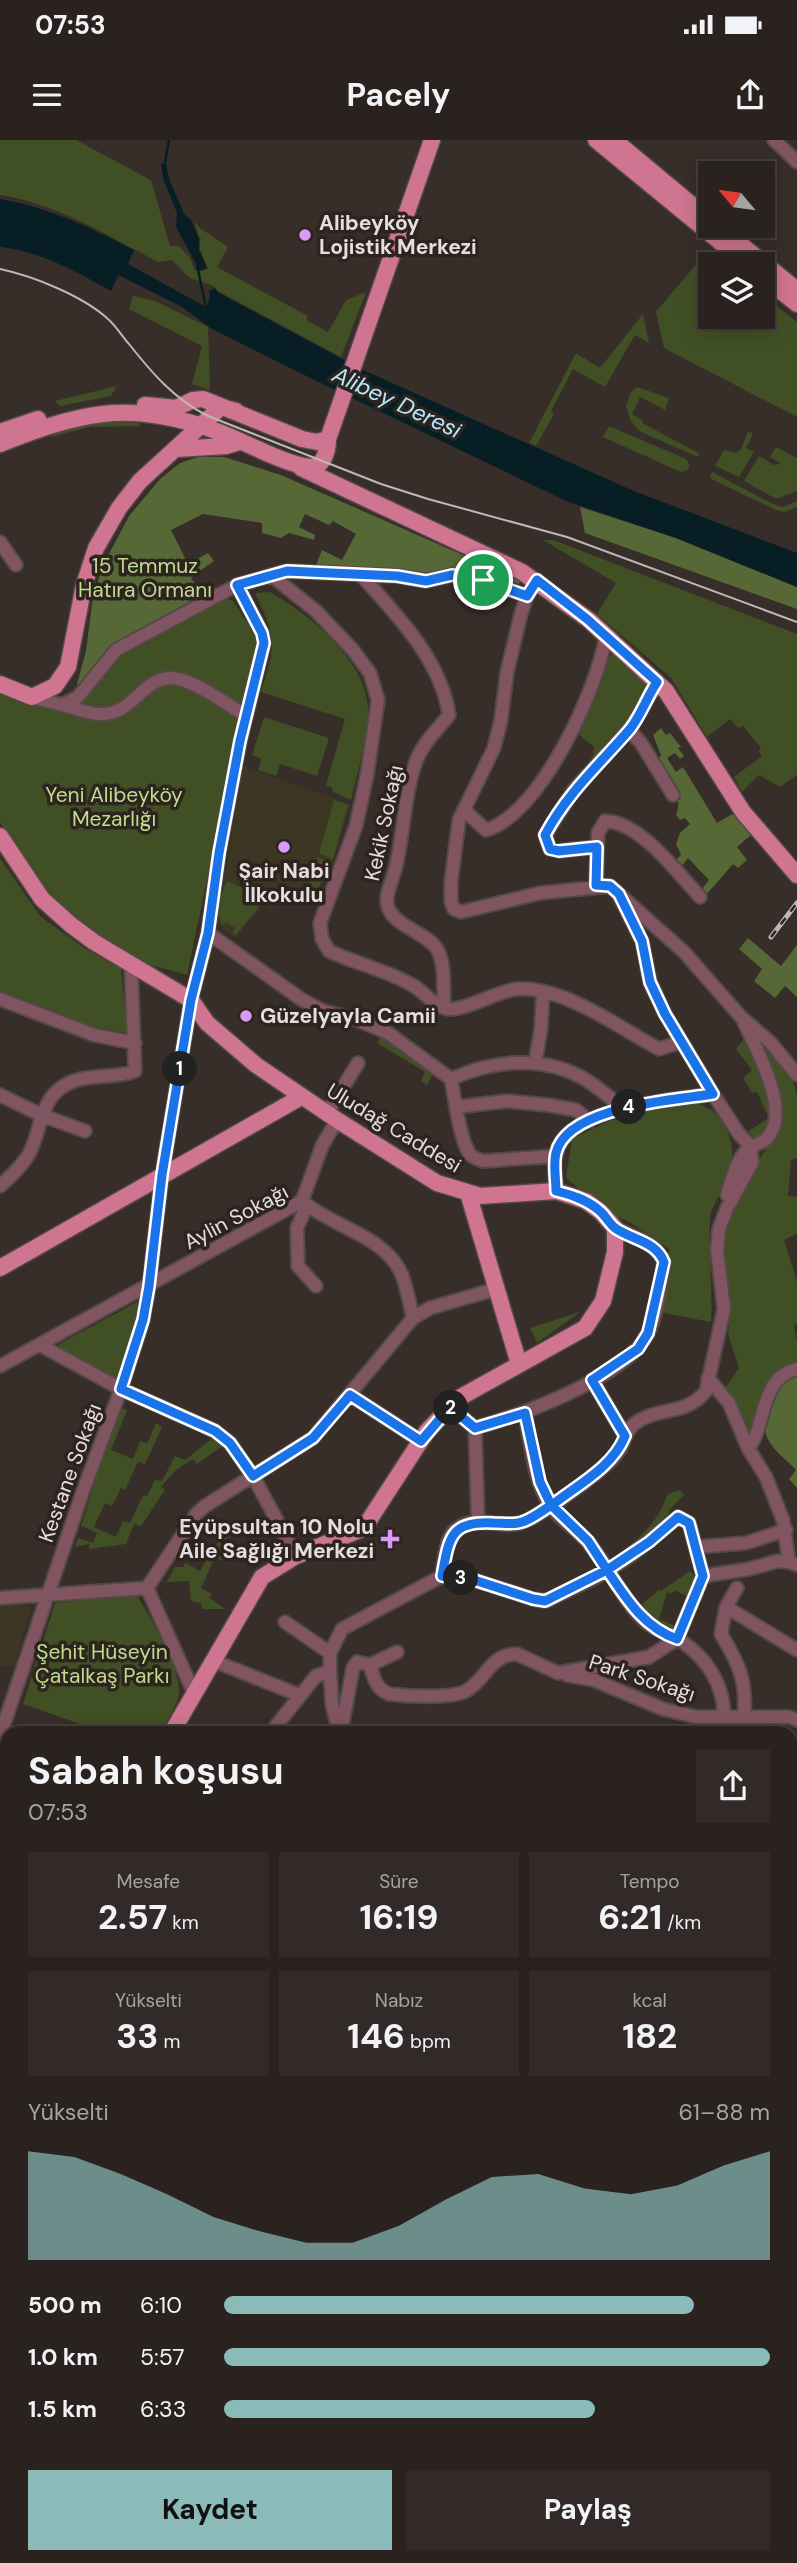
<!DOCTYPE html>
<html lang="tr">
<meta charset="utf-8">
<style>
body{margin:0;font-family:"DM Sans",sans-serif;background:#312a28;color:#f1f3f6;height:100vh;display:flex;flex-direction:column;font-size:26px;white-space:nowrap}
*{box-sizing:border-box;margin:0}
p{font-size:23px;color:#a5a4a4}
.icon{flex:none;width:38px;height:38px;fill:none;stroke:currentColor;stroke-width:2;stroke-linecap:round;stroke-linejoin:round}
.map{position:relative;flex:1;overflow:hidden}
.details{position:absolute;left:0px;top:1586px;width:798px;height:838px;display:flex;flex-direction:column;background:#29221f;border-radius:21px 21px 0 0;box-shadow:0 4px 18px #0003,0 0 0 2px #453f3d}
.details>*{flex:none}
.needle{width:46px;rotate:299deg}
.buttons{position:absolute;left:698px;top:21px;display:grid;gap:14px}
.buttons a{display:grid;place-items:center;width:77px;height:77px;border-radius:0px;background:#29221f;box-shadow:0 4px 18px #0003,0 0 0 2px #453f3d;font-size:35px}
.pin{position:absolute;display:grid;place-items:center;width:60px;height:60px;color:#fff;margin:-30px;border:4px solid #fff;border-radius:50%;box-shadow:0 2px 7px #0007}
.km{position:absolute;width:35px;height:35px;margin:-18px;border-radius:50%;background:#222;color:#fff;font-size:19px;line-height:35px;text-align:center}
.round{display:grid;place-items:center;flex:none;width:74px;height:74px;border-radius:0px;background:#312a28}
.overview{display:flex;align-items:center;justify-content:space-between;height:119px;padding:0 28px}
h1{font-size:38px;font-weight:700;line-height:52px}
.metrics{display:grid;grid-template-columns:repeat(3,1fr);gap:10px;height:119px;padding:7px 28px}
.metrics div{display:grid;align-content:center;border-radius:0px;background:#312a28;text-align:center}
.metrics b{font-size:35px;font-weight:700}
.metrics small{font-size:19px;font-weight:400}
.metrics p{font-size:19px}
.chart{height:196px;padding:14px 28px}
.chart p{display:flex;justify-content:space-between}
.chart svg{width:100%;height:126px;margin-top:7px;fill:#8bbbb9;opacity:.7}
.action{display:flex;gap:14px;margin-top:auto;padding:14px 28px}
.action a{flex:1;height:80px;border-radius:0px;background:#8bbbb9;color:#111;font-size:28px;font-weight:700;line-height:80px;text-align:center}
.action a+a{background:#312a28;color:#f1f3f6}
ul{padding:0 28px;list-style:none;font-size:23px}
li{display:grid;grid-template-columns:112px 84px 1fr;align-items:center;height:52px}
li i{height:18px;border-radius:9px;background:#8bbbb9}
.status{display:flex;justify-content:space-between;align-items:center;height:49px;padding:0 35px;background:#29221f;direction:ltr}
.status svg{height:19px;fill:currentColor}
header{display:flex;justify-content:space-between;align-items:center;height:91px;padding:0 28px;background:#29221f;font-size:32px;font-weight:700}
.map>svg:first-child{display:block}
</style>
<div class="status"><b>07:53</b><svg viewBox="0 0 49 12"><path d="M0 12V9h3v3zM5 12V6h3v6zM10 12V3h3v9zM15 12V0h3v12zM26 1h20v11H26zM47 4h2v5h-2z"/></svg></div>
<header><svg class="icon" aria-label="menu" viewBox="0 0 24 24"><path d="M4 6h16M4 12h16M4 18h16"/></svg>Pacely<svg class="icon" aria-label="share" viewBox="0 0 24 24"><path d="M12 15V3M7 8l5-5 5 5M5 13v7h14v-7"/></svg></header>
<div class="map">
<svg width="797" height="2423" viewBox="0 0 797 2423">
<rect width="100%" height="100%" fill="#372d29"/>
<!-- education -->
<path fill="#3e3625" d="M243,626L350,664L333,723L313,759L292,757L271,767L263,764L235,798L218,785L216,777L224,741Z
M0,1465L32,1466L14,1527L0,1525Z"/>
<!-- green -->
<path fill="#415024" d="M0,0H76L151,40L170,106H179L190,118L195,131L208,129L200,109V99L194,81L200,88L228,107L217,127L308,176L306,180L328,192L346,160L366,152L341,217L218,151L214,146L190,138L172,120L158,122C107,95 57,64 0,55Z
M708,110L725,124H710V177H763V155L797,182V277L664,208L656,172Z
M133,156L155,161L208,187L210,250L192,244L202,206L129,169Z
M643,174L649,203L635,195L605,247L573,229L551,271L554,274L536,306L529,303L576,213L600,228Z
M117,246L111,256L60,266L55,261Z
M637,247L669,258L665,270L640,257L632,274L643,281L642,283L700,314L698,317L639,291L631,281L626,266L631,252Z
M101,279L139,283L140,286L89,287L51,297L50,293Z
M609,286L686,319L690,325L687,330L681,332L603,297Z
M748,291L753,294L746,308L754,312L739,337L715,326L724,310L736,313L741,309Z
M776,307L797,318V351L776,359L744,341L759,316L771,323V325L781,324L770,317Z
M712,332L773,364L783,367L797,361V367L785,372L776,370L711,339L710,336Z
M543,400H553L797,494V635L780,647L759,635L742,652L734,637L762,616L759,611L761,608L743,586L738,588L730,579L707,597L671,538L597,474L616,443Z
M270,452C309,474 367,521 368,569C369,599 357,632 351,660L333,652L332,647L326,645L345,579L261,552C276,503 277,500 255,453Z
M226,458L233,461L258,499L187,835L136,821L46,758L0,682V553L62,573L82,561L118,514Z
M614,513L647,545L639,569L592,621L594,607L578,594L606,519Z
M264,577L329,598L317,636L280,624L276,636L258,630L262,619L252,615Z
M334,660L348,665L333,719L319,713Z
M317,717L331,723L313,758L301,757L303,750H307Z
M0,718L40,776L84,808L121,829L127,893L73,883L0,854Z
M227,741L266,758L235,796L233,793L235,788L226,782L222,785C215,771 221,755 227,741Z
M381,897L433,934L427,945L421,941L425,932L377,903Z
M755,898C774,909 794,934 797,956C797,976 797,998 797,1018L791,1020L788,1056L797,1057V1094L784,1100L797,1141V1183L794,1185L797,1202V1223L764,1257L753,1286L746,1293L723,1251L739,1228L728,1194L731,1168L723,1124V1102L726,1082L743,1045L780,987C787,957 767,925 755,898Z
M743,900C754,916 776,955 772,975C771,982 765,990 762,996L754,1000L749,991L769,978L757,952L752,953L743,938L752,930L736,909Z
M677,961C697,962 712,965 723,983C740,1012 731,1031 717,1059C714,1066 710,1072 710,1079C708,1113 713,1148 711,1182L659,1172L669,1109L631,1083L607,1072L566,1038L572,999L607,982Z
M137,1162L139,1163L133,1195L117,1239L110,1237L59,1210V1204Z
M580,1172L537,1203L530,1188Z
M122,1268L127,1270L111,1310L133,1319L140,1301L147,1304L156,1283L162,1287L145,1324L138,1322L125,1350L121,1348L112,1366L105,1363L94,1387L116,1397L123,1381L130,1383L143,1355L147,1356L155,1340L162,1341L175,1316L185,1320L214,1297L224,1305L197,1324L193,1319L176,1330L161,1347L165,1350L141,1386L134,1384L126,1404L89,1409V1404L75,1407L78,1398L93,1403L97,1393L81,1386L104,1312Z
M680,1350L684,1355L670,1369L664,1383L630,1413L626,1408C647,1392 658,1379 668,1354Z
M271,1380L274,1389L261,1396L256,1392L236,1393L226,1399L227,1417L223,1421L215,1417L201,1448L212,1454L209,1457L225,1469H202L201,1463L191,1461L189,1441L167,1442L175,1427H183L186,1423L200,1431L225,1390L235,1381L240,1389L259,1386Z
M690,1431L696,1438L688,1457L675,1450L672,1453L667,1452L659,1479L678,1487L674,1496L649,1477L640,1466L659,1450L661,1451Z
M136,1454C149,1475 186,1535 178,1559C174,1570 166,1582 160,1592H80L83,1585L23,1564L55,1463Z
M7,1935V1993L0,1992V1947Z
M7,2368V2417H204L212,2423H0V2370Z"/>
<!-- forest -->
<path fill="#566835" d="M198,317H224L281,335L522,441L518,444L491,432L466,427L430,433L316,425L322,410L342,420L356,394L333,381L329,385L305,374L299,387L315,395L314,400L289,393L281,398L262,393V383L203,374L171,390L188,424L208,413L214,421L191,437L201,457L124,498L100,517L79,548L77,544L86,511L92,464L102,427L129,376L160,339L180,323Z
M580,367L676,398L797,447V469L585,393Z
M661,588L666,595L670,593L681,607L678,608L684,616L680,619L675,613L667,618L676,632L683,627L717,683L734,673L751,695L737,707L747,720L738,728L733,724L706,755L701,750L709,740L688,718L681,727L675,721L681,715L676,704L680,693L690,684L685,678L680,680L676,675C684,655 668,637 658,620L661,615L653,595Z
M748,798L781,826L797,805V857L785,846L775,858L754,841L762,829L739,809Z
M797,1235V1348L789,1339L796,1330C788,1321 775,1312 769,1301C756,1282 776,1240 797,1235Z"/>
<!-- water -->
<path fill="#081e25" d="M161,24H166L169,39L184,74L191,80L199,99V110L207,128L200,131L176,87L177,73L163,39Z
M0,59C48,67 91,88 134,110L128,124L206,167L210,157L209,151L215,148L217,152L363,230L634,351L797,413V447L676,398L566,361L292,229L212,189L182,167L118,135L111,151C76,132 41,111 0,107Z"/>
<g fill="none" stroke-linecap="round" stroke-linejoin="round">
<!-- stream -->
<path stroke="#081e25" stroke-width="2.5" d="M164,28L169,0
M196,120L206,168"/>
<!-- minor casing -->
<g stroke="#534946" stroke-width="16">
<path id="minor" d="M774,0L797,22
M0,402L16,425
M271,435L316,471L353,510L370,533L378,560L367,635L356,686L320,783L322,799L329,811C356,824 387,830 414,846C423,851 433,865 444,868C461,874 496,851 516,849C564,846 618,887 659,909L681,902
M361,435C397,475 441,520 449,575C438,589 423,603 417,619C404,652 404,695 395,730C392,741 384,757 388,767C395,787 426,792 437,809C446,824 443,851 444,868
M537,440L527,456L521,474L507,532L501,580L494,608L459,680L451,742V762L454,769L461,772L540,753L610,746L684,812L741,877L771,903L797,935
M32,557L62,565L78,557L116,510L237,445L287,431L397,436L426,441L452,435L483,440L527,456
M62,565C73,567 87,574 99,574C132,576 141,540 169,538C189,536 228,565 246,576
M629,590L641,603L673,655
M464,670L486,690C541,674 598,548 606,495
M597,707L559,711L550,709L545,695L573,651L631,587L657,542
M596,745L598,693L605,681C640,682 677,732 700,757
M620,757L642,801L650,842L665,874L713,954L739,994L751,1007
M208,793L301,859L323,871L355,879L388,893L451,939
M0,859L94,895L135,903
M535,923L541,889L543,851
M0,955L41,975L85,991
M457,967L507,961L548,965L576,970L589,981
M327,973L358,923
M556,1016L483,1021C478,1019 472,1018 469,1013C459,996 455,959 451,939C495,919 546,915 588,941C600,949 611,959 623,968
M0,1046C11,1036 22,1026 29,1014C41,992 39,963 62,947C83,932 112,940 135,931L131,825
M556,1051C556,1039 553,1023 556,1013C568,966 675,960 713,954
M727,1055C732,1041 737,1015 751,1007C758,1003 764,1003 769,996C790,968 756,909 744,882
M302,1061C332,1087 386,1096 402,1135C407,1149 410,1164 413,1178
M302,1061L322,1006L337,980
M307,1065L297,1088L298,1126L316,1146
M40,1205L121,1249L215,1291L230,1303L253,1336L296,1416
M0,1226L302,1061
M708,1238L729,1263L748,1308L766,1337L783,1380L789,1422
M592,1240L625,1296
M350,1255L421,1301
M450,1267L475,1288L478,1382
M525,1273C531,1303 533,1339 550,1365C560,1380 577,1389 588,1402C607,1424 618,1451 637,1473C651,1490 664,1491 681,1501C707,1518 724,1545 724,1576
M475,1288C521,1275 624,1238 647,1195C658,1174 660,1145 664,1122C657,1103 632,1096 615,1088
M748,1308C767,1287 759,1237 797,1229
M696,1407L746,1403L786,1390
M442,1436C444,1423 445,1400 455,1390C475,1373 501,1390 523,1382C542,1375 607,1328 618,1312C625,1303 625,1291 634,1284C657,1266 685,1277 706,1251L724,1169L717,1110L719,1089L727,1068L752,1023L751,1007
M703,1436L749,1429L778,1421L789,1422L797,1425
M737,1448L726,1467L721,1494C739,1524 747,1541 744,1576
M0,1458L147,1448
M726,1467L797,1510
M285,1482L330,1513
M214,1521L299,1555
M370,1525L397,1512
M567,1535L594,1540L663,1569L696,1577H789L797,1580
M194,1553L147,1448L197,1373L205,1366L313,1298L413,1178L430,1168L496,1149
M271,1592L316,1536L330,1531
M339,1592L332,1564L330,1531V1513L342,1489L442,1436L474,1440L533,1459L546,1461L602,1434L630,1416L678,1377L689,1383L703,1436L677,1499L649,1517L558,1533L517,1514C490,1514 486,1540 466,1551C451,1559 406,1556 389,1554C375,1548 374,1538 370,1525L357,1522L353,1528L341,1592
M0,1596L83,1351L121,1249L143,1180L149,1146L162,1035L191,860L208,793L219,713L240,601L264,503L262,493L237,445
M791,1610L797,1608
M0,2001L7,2002
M791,2004L797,2000
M0,2051L7,2058
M791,2063L797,2058
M791,2127L797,2129
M0,2168L7,2167
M794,2177L797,2179
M791,2223L797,2225
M0,2232L7,2230
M0,2255L7,2260
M791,2260L797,2264
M791,2296L797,2289
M791,2319L797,2324
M791,2370L797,2375
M214,2417L223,2423
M232,2417L244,2423
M622,2417L635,2423
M688,2417L695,2423
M781,2417L787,2423
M291,2423L295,2417
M333,2423L339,2417
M457,2423L465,2417
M545,2423H554"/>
</g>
<!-- major casing -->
<g stroke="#534946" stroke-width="19">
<path id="major" d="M596,0L747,124
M614,0L710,80
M718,86L797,150
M763,137L797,164
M145,265L176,268L193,260L203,259L302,299L317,302L328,299
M0,292L38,279
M0,304C33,291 68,278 103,274C140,269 185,279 219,292C243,301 286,325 310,327C324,327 328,310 328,299L432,0
M176,309L226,306L239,302
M301,328L522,432L589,480L666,551L743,672L797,735
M0,544L32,557L55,546L68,527L84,445L96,408L119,368L140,341L221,267L236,271
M0,696L42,759L71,785L94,802L191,860L207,883L256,925L337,980L437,1043L480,1056L556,1051L586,1061L601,1072L615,1088V1112L603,1161L585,1188L459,1258L427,1291L364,1388L296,1416L262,1437L172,1592
M468,1053L519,1224
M0,1128L301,957
M0,1708L7,1713
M791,1849L797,1837
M791,1880L797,1879
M0,1885L7,1873
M0,1918L7,1906
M0,2346L7,2344
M0,2359L7,2357"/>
</g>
<!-- minor -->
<use href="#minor" stroke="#805461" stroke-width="12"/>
<!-- major -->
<use href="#major" stroke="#cf7591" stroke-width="16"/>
<!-- tram -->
<path stroke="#c0b8b6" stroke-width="2" d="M0,129C33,136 83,156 108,179C116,186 122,196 129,204C152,233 174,259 208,276L381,344L428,359L567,397L797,482"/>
<!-- rail casing -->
<g stroke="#c0b8b6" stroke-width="5">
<path id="rail" d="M771,797L797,763"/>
</g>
<!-- rail -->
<use href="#rail" stroke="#2d231f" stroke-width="2.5" stroke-dasharray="8" stroke-linecap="butt"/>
</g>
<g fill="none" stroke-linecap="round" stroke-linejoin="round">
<!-- route casing -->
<g stroke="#fff" stroke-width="14">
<path id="route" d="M483,440L452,435L426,441L397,436L287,431L237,445L262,493L264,503L240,601L219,713L208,793L191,860L162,1035L149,1146L143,1180L121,1249L215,1291L230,1303L253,1336L313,1298L350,1255L421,1301L450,1267L475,1288L525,1273L540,1342L551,1365L588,1401L607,1430L649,1402L678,1377L689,1383L703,1436L677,1499C643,1487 626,1458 607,1430L545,1461L533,1459L474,1440L442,1436C449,1398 450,1380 494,1383C503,1383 514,1385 522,1382C533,1379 546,1368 556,1362C581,1343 613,1326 625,1296L592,1240L638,1209L648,1193L664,1122C656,1101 632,1100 615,1088C610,1084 606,1077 601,1072C588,1060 572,1055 556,1051C556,1039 553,1024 556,1013C567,966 676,960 713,954L665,874L650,842L642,801L619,754L610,746L596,745L597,707L559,711L550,709L545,695C567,653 600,624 630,589C641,575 647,557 657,542L587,479L537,440L527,456L483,440"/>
</g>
<!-- route -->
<use href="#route" stroke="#1a73e8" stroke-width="9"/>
</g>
<!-- markers -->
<g fill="#da9af7" stroke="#2d231f" stroke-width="2.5">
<circle cx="305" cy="95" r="7"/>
<circle cx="284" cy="707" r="7"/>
<circle cx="246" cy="876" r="7"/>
<path d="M386.5 1388.5h7v7h7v7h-7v7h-7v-7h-7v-7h7z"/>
</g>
<g text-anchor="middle" stroke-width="7" stroke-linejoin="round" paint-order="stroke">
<!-- poi labels -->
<g font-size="21" font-weight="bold" fill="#e5dedc" stroke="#2d231f" text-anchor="start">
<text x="319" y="90">Alibeyköy<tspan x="319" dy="24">Lojistik Merkezi</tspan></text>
<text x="284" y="738" text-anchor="middle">Şair Nabi<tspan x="284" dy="24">İlkokulu</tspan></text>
<text x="260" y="883">Güzelyayla Camii</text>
<text x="374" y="1394" text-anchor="end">Eyüpsultan 10 Nolu<tspan x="374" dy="24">Aile Sağlığı Merkezi</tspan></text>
</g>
<!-- park labels -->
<g font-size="21" fill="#bfdc8d" stroke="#2d231f">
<text x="145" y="433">15 Temmuz<tspan x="145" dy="24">Hatıra Ormanı</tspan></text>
<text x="114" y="662">Yeni Alibeyköy<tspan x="114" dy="24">Mezarlığı</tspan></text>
<text x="102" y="1519">Şehit Hüseyin<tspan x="102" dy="24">Çatalkaş Parkı</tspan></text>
</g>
<!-- street labels -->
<g font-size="21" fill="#e5dedc" stroke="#2d231f">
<text transform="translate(384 683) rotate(-78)" y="7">Kekik Sokağı</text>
<text transform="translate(394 988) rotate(31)" y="7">Uludağ Caddesi</text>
<text transform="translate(236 1077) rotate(-28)" y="7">Aylin Sokağı</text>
<text transform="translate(70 1333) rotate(-70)" y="7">Kestane Sokağı</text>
<text transform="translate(642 1538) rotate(18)" y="7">Park Sokağı</text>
</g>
<!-- water labels -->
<g font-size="23" font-style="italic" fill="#b1e9ff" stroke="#2d231f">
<text transform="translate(397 262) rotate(25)" y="8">Alibey Deresi</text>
</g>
</g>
</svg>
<div class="buttons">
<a><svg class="needle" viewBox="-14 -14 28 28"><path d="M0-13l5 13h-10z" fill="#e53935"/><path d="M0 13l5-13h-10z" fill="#a5a4a4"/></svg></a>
<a><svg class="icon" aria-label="layers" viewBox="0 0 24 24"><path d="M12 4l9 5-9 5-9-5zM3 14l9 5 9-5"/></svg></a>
</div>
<div class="pin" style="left:483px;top:440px;background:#1e9e55"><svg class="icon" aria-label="arrive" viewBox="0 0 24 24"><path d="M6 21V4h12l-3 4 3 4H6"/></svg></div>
<b class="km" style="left:180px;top:929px">1</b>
<b class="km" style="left:451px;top:1268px">2</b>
<b class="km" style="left:461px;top:1438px">3</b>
<b class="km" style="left:629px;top:967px">4</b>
<section class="details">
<div class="overview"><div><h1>Sabah koşusu</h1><p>07:53</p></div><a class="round"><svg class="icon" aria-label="share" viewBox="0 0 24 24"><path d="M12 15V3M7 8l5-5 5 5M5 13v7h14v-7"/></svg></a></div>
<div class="metrics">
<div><p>Mesafe</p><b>2.57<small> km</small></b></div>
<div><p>Süre</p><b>16:19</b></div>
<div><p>Tempo</p><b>6:21<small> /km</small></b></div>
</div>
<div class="metrics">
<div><p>Yükselti</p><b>33<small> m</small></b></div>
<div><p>Nabız</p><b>146<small> bpm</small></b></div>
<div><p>kcal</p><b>182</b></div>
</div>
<div class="chart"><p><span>Yükselti</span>61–88 m</p>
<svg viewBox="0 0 160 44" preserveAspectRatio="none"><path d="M0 44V6L10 8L20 14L30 21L40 29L50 34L60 38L70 38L80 32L90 23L100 15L110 14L120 19L130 21L140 18L150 11L160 6V44z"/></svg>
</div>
<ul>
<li><b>500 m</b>6:10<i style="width:86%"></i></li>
<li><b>1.0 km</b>5:57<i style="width:100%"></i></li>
<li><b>1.5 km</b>6:33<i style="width:68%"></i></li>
</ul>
<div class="action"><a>Kaydet</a><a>Paylaş</a></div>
</section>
</div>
